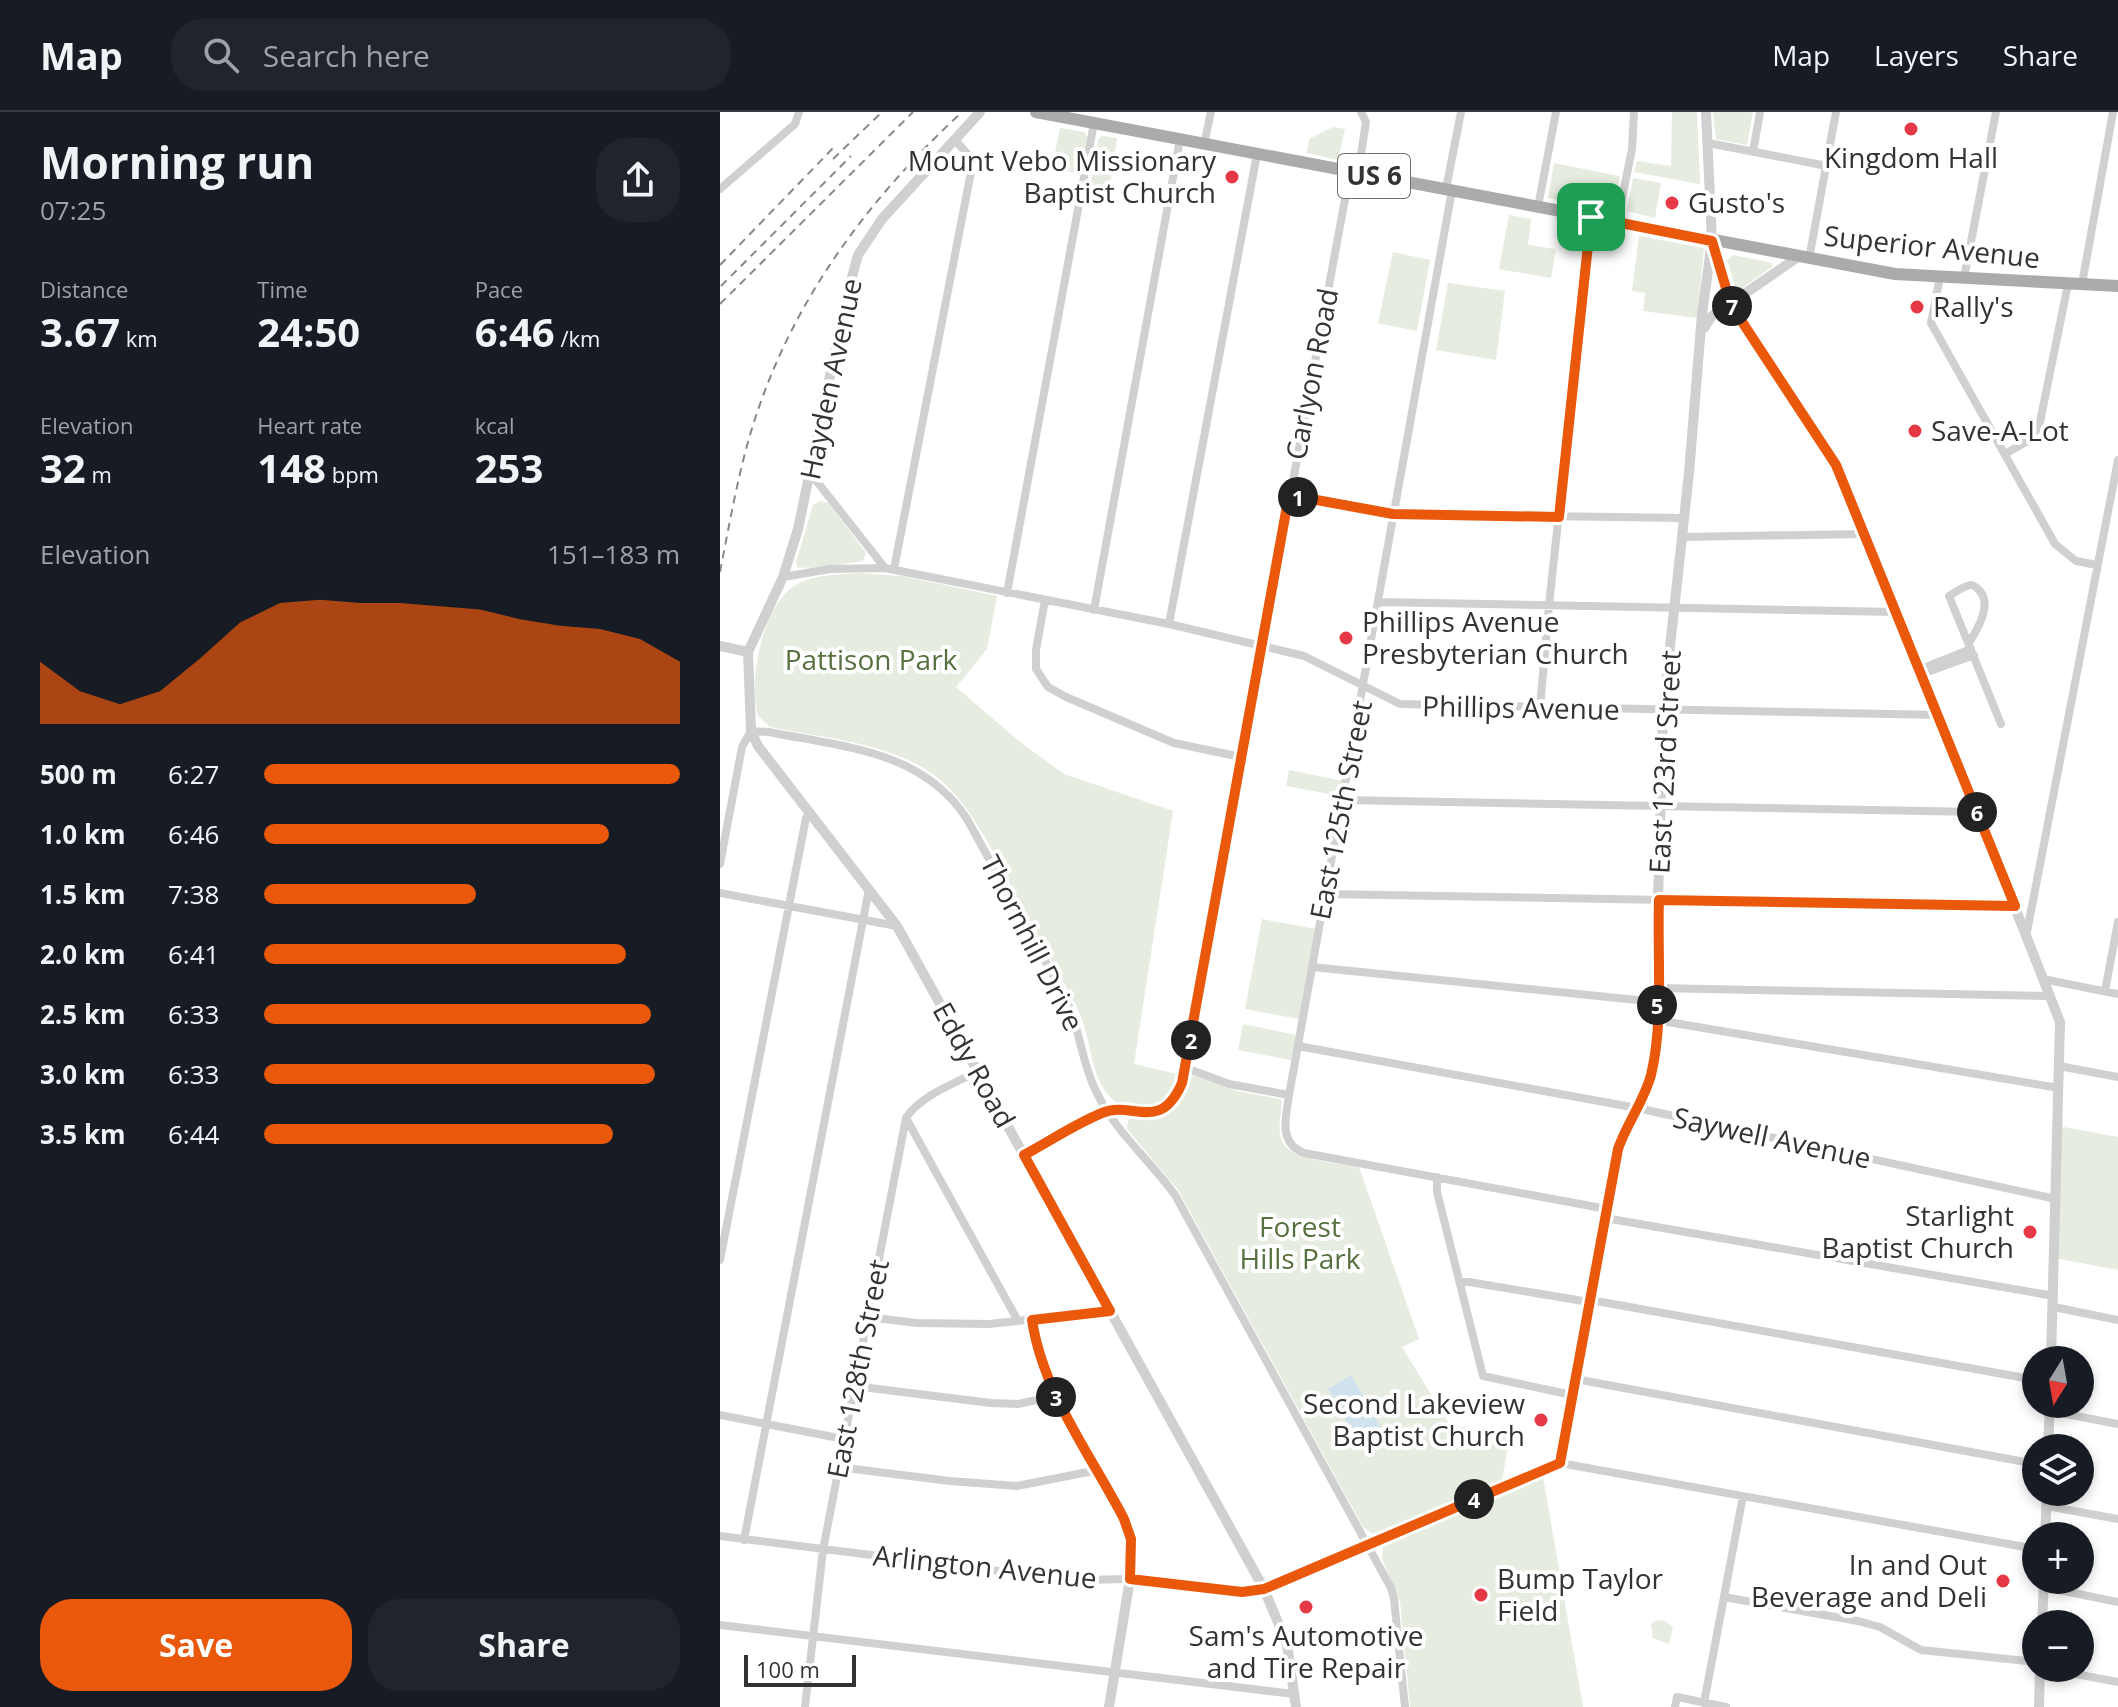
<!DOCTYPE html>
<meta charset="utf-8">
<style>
body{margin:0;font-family:"Open Sans",sans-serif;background:#20242c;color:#f1f3f6;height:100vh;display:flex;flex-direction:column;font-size:30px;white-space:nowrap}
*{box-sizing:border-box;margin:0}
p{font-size:26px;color:#9ea1a6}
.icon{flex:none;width:44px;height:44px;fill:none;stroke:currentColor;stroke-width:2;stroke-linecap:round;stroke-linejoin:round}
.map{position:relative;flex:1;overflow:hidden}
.panel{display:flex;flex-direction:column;background:#171b24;width:720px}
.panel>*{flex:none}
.needle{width:52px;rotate:191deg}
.tools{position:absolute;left:1302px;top:1234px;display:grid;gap:16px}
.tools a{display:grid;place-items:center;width:72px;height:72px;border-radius:50%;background:#171b24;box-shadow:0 4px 12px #0003;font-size:40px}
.scale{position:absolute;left:24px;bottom:20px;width:112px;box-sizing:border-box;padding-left:8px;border:4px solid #333;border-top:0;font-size:22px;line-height:28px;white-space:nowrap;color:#333;-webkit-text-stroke:6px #fff;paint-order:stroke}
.pin{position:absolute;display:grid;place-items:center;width:68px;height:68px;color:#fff;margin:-34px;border-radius:16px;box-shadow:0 4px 12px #0006}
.km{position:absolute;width:40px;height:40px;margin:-20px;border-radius:50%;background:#222;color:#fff;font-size:22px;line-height:40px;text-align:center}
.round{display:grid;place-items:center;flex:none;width:84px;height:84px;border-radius:32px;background:#20242c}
.headline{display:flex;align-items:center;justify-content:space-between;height:136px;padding:0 40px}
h1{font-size:44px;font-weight:700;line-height:60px}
.figures{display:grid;grid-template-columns:repeat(3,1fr);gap:12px;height:136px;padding:8px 40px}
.figures div{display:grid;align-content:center}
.figures b{font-size:40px;font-weight:700}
.figures small{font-size:22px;font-weight:400}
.figures p{font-size:22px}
.chart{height:224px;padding:16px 40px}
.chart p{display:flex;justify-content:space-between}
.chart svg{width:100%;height:144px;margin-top:8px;fill:#ea580c;opacity:.7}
.primary-button{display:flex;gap:16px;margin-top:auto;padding:16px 40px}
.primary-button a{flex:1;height:92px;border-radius:32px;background:#ea580c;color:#fff;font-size:32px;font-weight:700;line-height:92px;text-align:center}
.primary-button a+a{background:#20242c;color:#f1f3f6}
ul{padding:0 40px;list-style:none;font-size:26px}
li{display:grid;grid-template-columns:128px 96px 1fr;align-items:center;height:60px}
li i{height:20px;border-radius:10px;background:#ea580c}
header{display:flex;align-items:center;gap:48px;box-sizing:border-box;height:112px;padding:0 40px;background:#171b24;border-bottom:2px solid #363941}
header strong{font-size:38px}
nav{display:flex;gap:44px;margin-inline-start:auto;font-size:28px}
.search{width:560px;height:72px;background:#20242c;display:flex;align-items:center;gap:20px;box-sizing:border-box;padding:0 28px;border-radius:32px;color:#9ea1a6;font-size:30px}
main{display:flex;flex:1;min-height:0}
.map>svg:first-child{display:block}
</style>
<header>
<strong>Map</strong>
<div class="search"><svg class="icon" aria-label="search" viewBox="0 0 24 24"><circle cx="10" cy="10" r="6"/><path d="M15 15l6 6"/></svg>Search here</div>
<nav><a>Map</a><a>Layers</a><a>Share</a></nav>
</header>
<main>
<section class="panel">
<div class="headline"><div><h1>Morning run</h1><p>07:25</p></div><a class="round"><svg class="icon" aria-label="share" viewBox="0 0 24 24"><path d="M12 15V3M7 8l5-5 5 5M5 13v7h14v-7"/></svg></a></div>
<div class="figures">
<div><p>Distance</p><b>3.67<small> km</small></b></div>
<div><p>Time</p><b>24:50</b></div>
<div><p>Pace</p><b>6:46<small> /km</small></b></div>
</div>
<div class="figures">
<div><p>Elevation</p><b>32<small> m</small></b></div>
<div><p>Heart rate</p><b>148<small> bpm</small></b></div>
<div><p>kcal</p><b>253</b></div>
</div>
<div class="chart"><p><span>Elevation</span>151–183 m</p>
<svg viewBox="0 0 160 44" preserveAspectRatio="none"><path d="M0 44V25L10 34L20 38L30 34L40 24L50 13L60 7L70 6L80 7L90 7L100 8L110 9L120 12L130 14L140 15L150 18L160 25V44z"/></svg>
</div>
<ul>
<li><b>500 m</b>6:27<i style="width:100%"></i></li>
<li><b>1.0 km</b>6:46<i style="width:83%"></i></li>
<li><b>1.5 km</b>7:38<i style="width:51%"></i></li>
<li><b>2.0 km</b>6:41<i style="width:87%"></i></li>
<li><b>2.5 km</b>6:33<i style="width:93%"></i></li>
<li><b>3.0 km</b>6:33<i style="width:94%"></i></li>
<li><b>3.5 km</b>6:44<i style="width:84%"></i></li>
</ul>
<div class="primary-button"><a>Save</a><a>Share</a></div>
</section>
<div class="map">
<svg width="1398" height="1595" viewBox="0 0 1398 1595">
<rect width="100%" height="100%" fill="#fff"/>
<!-- green -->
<path fill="#e6ecdf" d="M952,0H977L980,72L914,60L917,49L951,54Z
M993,0H1033L1027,33L996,27Z
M613,15L625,17L618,48L587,41L589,27Z
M340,16L364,20L367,25L360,62L332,56Z
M382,24L397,26L389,78L370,75L378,28Z
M834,51L900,64L894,98L828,86Z
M913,66L941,71L935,106L907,99Z
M789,103L811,107L808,133L836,137L831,166L779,157Z
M919,124L984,136L977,206L923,199L925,181L912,179Z
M673,140L710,148L697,219L658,211Z
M1013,143L1052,151L1053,154L1017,180L1007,148Z
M728,171L785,179L776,248L716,238Z
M100,389L109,391L146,441L143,449C131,451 85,458 77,455L76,450L93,393Z
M137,461L182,464L277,484L267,537L236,575L300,630L344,662L453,699L414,952L461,963C451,994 417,1011 390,985C371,965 371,930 361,905C348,874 328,844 312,814C287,769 258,698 218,666C175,631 103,626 50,615L38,604C28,568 42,493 76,473C94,462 117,463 137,461Z
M569,658L623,669L620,684L566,674Z
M542,807L595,817L579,907L525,897Z
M523,912L576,923L571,948L518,938Z
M473,963L517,979L560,987L562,990C561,1002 557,1018 562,1029C570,1049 620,1051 639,1055L699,1227L682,1235L730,1313L790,1322L782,1369L661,1421L653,1422L643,1415L458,1078L407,1017L408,1007C429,1004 447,1004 461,986C466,979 468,969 473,963Z
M1338,1014L1398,1025V1158L1335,1146Z
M823,1365L863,1595H690L680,1489L662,1447L663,1435Z
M937,1508L945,1509L953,1515L949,1532L933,1526L931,1512Z"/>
<!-- water -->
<path fill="#cfe2ee" d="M631,1263L660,1314L628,1331L620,1315L627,1311L608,1277Z"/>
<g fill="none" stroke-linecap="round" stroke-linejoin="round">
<!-- minor -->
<path stroke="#d0d0d0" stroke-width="8" d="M988,31L1107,54
M484,32L491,0
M1033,40L1040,0
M638,61L646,10L641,0
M0,77L75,12L79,0
M726,77L741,0
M732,78L569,983C566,1006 558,1031 584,1041L887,1097
M818,95L836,0
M897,111L912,37L914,0
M1089,147L1116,0
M1220,165L1211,211L1335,432L1356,449L1377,453
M1244,166L1276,0
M1362,172L1393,0
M1285,342L1309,328L1319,315L1348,172
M91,362L165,456
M569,383L673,402L963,406
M961,425L1143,422
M174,457L251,60V46L235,28
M63,465L110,457L165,456L449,512L584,544L680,592L1219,603
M287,481L374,11
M325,488L316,538V557L328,575L346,585L454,631L521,645
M658,490L1175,500
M374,498L460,27
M449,512L537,42
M1249,531C1257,518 1274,491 1258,477C1254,473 1252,472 1247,474C1241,476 1234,481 1229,484L1281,612
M1201,557L1251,537
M1202,562L1254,543
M820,596L829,493L871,105
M623,688L1257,700
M0,752L22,635L31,619L49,620C123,635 202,638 247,707L345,885C360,915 361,950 376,979C395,1020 429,1047 455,1083L671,1476L674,1487L685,1595
M0,781L177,814
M605,782L1295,794
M1306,825L1398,348
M592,855L937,890
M1323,867L1398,882
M937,876L1329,884
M1385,879L1398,810
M936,908L1339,976
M578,934L917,996L1336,1087
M1339,954L1398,965
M466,956L509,972L569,983
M186,1006L298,1209
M304,1043C330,1029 356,1013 382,1001C412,989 441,1021 462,971L630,60
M717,1065V1080L763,1264L852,1283
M885,1106L1334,1184
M0,1148L86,706L90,702
M740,1170H749L869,1190L876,1189L1316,1268
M1334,1195L1398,1208
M147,1205L197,1211L269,1212L390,1199
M855,1267L1316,1352
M134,1274L271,1291L298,1292L336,1284
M1330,1299L1398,1312
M0,1303L124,1327
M840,1351L1316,1437
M118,1355L230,1369L297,1374L378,1358
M1327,1394L1398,1407
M0,1424L318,1464L362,1468L410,1467L411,1427L404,1407C371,1343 323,1282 312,1208
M24,1428L149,777
M1324,1475L1398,1490
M1004,1485L1138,1509L1160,1515L1201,1538L1316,1550
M0,1513L574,1582
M1324,1556L1398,1570
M984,1591L1023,1384
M85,1595L103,1438L186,1006C201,983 234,972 258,959
M955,1595L957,1585L1006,1595"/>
<!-- tertiary -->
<path stroke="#d0d0d0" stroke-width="10" d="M986,0L992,129L1007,182L1116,353L1201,557L1340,910L1331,1248
M984,216L992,204L1078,145
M0,534L28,540L63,465L78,417L126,187L138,143L162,107L260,0
M28,540L31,619L38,634L177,814L544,1477L567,1532L576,1595
M1328,1336L1330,1292
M1325,1424L1327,1380
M1322,1512L1324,1468
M389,1595L410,1467L522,1480L544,1477L840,1351L898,1037C910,1005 928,978 934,944L943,599L969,361L982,202L992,129
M1319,1595L1320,1556"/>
<!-- primary -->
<path stroke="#ababab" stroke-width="12" d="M316,0L1175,162L1398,174"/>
<!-- rail -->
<path stroke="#888" stroke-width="2" stroke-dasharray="8 6" stroke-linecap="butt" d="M113,47L162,0
M0,153L116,33
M1,174L131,44
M0,192L193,0
M0,460C9,414 17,368 30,323C68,194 145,90 242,0"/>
</g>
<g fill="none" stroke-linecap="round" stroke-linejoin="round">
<!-- route casing -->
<g stroke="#fff" stroke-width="16">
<path id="route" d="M871,105L992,129L1011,193L1116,353L1295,794L939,788C937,843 944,910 931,963C924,989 907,1011 898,1037L840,1351L544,1477L522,1480L410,1467L411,1427L404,1407C371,1343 323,1281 312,1208L390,1199L304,1043C330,1029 355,1012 382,1001C412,988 440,1022 462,971L569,383L673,402L839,405Z"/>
</g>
<!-- route -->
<use href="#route" stroke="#ea580c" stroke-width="10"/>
</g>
<!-- markers -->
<g fill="#e63946" stroke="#fff" stroke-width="3">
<circle cx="1191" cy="17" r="8"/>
<circle cx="512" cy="65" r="8"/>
<circle cx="952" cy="91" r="8"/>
<circle cx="1197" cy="195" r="8"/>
<circle cx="1195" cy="319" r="8"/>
<circle cx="626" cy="526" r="8"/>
<circle cx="1310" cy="1120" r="8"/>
<circle cx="821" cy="1308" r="8"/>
<circle cx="1283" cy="1469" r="8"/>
<circle cx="761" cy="1483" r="8"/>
<circle cx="586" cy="1495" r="8"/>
</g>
<g text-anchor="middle" stroke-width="8" stroke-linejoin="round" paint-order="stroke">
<!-- shield labels -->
<rect fill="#fff" stroke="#707070" stroke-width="2" x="618" y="42" width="72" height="44" rx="6"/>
<g font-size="26" font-weight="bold" fill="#333">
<text x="654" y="73">US 6</text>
</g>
<!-- poi labels -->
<g font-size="28" fill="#333" stroke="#fff" text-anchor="start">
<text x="1191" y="56" text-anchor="middle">Kingdom Hall</text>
<text x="496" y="59" text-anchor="end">Mount Vebo Missionary<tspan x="496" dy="32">Baptist Church</tspan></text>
<text x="968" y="101">Gusto's</text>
<text x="1213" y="205">Rally's</text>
<text x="1211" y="329">Save-A-Lot</text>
<text x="642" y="520">Phillips Avenue<tspan x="642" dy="32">Presbyterian Church</tspan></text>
<text x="1294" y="1114" text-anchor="end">Starlight<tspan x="1294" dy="32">Baptist Church</tspan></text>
<text x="805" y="1302" text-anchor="end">Second Lakeview<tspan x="805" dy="32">Baptist Church</tspan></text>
<text x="1267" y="1463" text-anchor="end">In and Out<tspan x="1267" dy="32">Beverage and Deli</tspan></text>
<text x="777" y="1477">Bump Taylor<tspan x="777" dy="32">Field</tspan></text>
<text x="586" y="1534" text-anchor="middle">Sam's Automotive<tspan x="586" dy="32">and Tire Repair</tspan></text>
</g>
<!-- street labels -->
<g font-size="28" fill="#333" stroke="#fff">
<text transform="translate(1212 135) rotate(6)" y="10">Superior Avenue</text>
<text transform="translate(592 262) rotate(-79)" y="10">Carlyon Road</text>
<text transform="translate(111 267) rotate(-78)" y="10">Hayden Avenue</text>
<text transform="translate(801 596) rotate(1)" y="10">Phillips Avenue</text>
<text transform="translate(945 650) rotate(-87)" y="10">East 123rd Street</text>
<text transform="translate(621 698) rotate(-79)" y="10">East 125th Street</text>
<text transform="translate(312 831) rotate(63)" y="10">Thornhill Drive</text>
<text transform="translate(254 953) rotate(61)" y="10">Eddy Road</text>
<text transform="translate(1052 1026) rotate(12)" y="10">Saywell Avenue</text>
<text transform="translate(138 1257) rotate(-79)" y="10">East 128th Street</text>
<text transform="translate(265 1455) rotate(6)" y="10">Arlington Avenue</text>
</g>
<!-- park labels -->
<g font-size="28" fill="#56703f" stroke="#fff">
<text x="151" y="558">Pattison Park</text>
<text x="580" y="1125">Forest<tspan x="580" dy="32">Hills Park</tspan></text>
</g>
</g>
</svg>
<div class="tools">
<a><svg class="needle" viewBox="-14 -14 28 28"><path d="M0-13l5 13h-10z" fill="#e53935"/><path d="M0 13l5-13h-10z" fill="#9ea1a6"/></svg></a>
<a><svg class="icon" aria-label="layers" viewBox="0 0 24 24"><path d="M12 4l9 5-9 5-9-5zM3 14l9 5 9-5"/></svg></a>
<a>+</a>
<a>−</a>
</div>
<div class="scale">100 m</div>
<div class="pin" style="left:871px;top:105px;background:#1e9e55"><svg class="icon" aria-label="arrive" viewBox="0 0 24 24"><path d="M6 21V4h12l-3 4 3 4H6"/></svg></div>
<b class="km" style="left:578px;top:385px">1</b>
<b class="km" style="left:471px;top:928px">2</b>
<b class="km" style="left:336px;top:1285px">3</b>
<b class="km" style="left:754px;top:1387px">4</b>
<b class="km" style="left:937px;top:893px">5</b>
<b class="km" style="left:1257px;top:700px">6</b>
<b class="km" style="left:1012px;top:194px">7</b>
</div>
</main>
